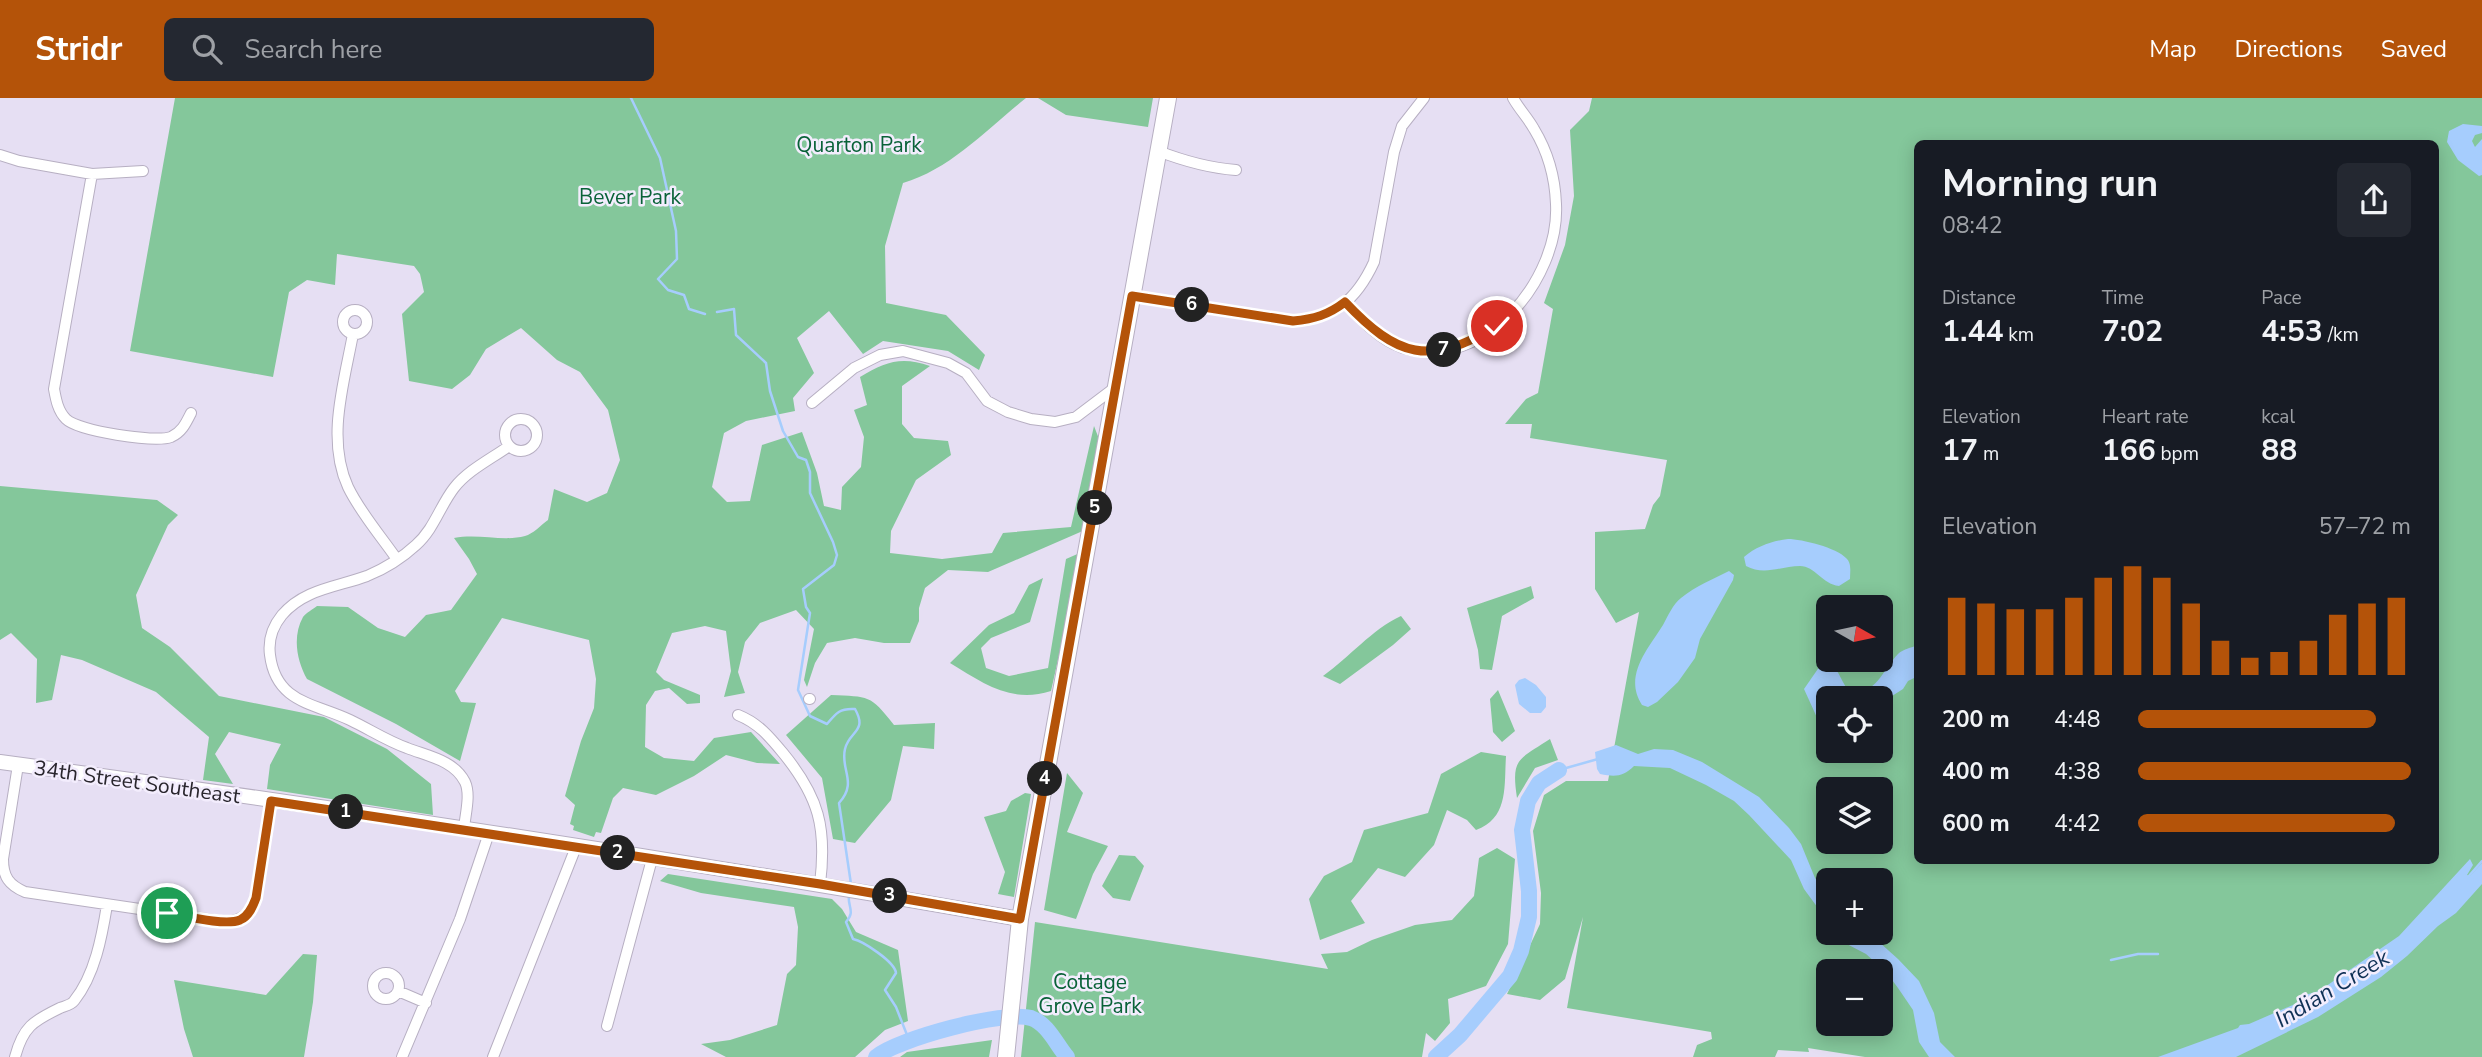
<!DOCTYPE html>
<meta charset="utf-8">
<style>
body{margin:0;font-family:"Nunito Sans",sans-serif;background:#242831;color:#f1f3f6;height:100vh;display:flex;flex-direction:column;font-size:26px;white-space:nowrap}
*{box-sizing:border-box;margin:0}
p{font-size:23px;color:#9ea1a6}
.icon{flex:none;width:38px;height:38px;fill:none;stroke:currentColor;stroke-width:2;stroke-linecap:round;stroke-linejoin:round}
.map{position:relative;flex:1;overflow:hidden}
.panel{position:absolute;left:1914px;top:42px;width:525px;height:724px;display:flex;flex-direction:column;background:#171b24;border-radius:10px;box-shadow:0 4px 18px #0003}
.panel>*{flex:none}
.needle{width:46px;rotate:99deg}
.tools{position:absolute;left:1816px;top:497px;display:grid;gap:14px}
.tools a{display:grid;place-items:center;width:77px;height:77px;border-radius:10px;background:#171b24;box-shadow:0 4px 18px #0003;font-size:35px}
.pin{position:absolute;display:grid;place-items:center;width:60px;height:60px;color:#fff;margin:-30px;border:4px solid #fff;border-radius:50%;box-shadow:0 2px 7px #0007}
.km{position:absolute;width:35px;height:35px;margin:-18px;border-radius:50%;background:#222;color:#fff;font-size:19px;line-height:35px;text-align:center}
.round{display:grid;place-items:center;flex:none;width:74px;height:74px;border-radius:10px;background:#242831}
.overview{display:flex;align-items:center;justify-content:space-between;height:119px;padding:0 28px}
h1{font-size:38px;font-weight:700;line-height:52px}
.stats{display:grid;grid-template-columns:repeat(3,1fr);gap:10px;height:119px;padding:7px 28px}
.stats div{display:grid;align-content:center}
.stats b{font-size:30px;font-weight:700}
.stats small{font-size:19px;font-weight:400}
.stats p{font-size:19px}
.chart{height:196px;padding:14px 28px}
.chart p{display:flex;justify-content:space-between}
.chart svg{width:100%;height:126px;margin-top:7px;stroke:#b45309;stroke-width:6}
ul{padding:0 28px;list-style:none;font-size:23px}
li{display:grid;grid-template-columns:112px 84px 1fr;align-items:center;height:52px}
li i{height:18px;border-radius:9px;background:#b45309}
header{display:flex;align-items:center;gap:42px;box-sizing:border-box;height:98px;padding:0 35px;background:#b45309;color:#fff}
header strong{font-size:33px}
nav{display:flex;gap:38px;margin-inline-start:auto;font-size:24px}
.search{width:490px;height:63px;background:#242831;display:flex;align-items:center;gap:18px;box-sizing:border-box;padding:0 24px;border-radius:10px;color:#9ea1a6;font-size:26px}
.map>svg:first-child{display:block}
</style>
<header>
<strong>Stridr</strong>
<div class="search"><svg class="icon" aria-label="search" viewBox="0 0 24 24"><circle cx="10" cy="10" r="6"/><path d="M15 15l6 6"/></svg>Search here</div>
<nav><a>Map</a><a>Directions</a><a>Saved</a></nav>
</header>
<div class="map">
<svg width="2482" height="959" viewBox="0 0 2482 959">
<rect width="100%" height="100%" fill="#e6dff3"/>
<!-- green -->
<path fill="#84c79b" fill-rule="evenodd" d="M175,0H1026C988,30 951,71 903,85L885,148L886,205L946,217L985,257L979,272L948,253L883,243L863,256L829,213L797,240L814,275L793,300L795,313L746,323L724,335L712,389L727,404L750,403L762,347L802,334L817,375L824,408L841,412L842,389L861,369L864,339L854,312L867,307L860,279C885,264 901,258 930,268L902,288V326L914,340L948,343L951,357L916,382L891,433L890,455L942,461L992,455L1003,435L1071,429L1094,328L1099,341L1085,432L988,474L948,472L925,490L919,510V523L910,545H884L855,540L827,545L815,565L807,589L804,582L814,531L796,512L760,525L745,544L738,574L745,595L724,599L731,573L726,533L705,528L672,535L656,574L664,582L700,597V605L687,606L669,590L655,593L646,607L645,649L664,660L694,663L714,640L751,634L780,666L757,665L726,657L694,678L656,697L623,690L613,700L601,735L596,734L594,739L573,732L574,728L570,726L575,707L565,698L581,643L594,610L596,581L589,542L502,520L455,593L461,604L476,605L460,663L396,626L307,581C297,563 292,539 303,519C306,515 313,511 317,508L348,509L378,530L405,539L426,517L451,512L477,476L469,461L454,440C478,435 503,444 525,438C533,436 541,427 548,422L554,391L587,404L607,395L620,362L608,312L580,274L557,262L521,230L486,251L470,277L452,291L409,283L402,216L424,194L420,176L414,168L337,156L335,187L307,182L289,194L273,279L130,253Z
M1038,0H1153L1148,29L1066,17Z
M1592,0H2482V959H1865L1808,950L1809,954L1778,952L1775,959H1693L1697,947L1712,941L1711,934L1567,910L1583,819L1565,881L1540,902L1507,896L1540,826L1541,795L1533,733L1544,697L1566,683H1608L1639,514L1616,525L1595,491V434L1645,431L1653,407L1660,398L1667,362L1530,340L1532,326H1505L1526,301L1538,295L1553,211L1544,205L1565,147L1574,98L1570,32L1589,13ZM1918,46H2436V763H1918ZM1829,509H1881V562H1829ZM1829,600H1881V653H1829ZM1829,691H1881V744H1829ZM1829,782H1881V835H1829ZM1829,873H1881V926H1829Z
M0,388L157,402L178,417L168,427L136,497L142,530L170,549L219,598L324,619L387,651L431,686L433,717L267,691L270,667L281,646L229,634L215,656L233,686L203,682L209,639L156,594L82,562L61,557L52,602L36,605L37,561L11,535L0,542Z
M1082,454L1051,593C1011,606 983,585 950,565L989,527L1014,515L1029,487L1043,480L1030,524L991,540L981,550L986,570L1009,578L1048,570L1066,461Z
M1531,488L1534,500L1502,518L1492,572L1480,571L1478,552L1467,510Z
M1401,518L1411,531L1393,547L1340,586L1323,578C1350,559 1371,532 1401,518Z
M1498,592L1515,633L1502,644L1493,634L1490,601Z
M831,597C869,599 870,596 894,627L935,625L934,651L903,648L891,702L855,745L833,741L822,680L786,637Z
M1550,641L1558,662L1535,670L1517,700C1511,660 1518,662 1550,641Z
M1481,654L1506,658C1504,688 1509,720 1476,732L1467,722L1447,712L1434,747L1405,779L1378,770L1351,803L1365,825L1320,842L1309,801L1324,778L1352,764L1364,732L1428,715L1441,676Z
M1067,675L1083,695L1067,734L1108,748L1093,776L1076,821L1044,812Z
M1025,695L1031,696L1014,799L998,796L1005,774L984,719L1006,713L1011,703Z
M1497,750L1515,761L1508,846L1486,888L1448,901L1450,925L1435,943L1426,935L1422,959H1021L1035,824L1328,871L1321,856L1347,854L1372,842L1415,827L1452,822L1474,798L1479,760Z
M1119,757L1135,758L1144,768L1130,803L1113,800L1102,788Z
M668,776L832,801L842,811L856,834L898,852L908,923L885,932L855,959H726L701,946L730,942L777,927L787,876L796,867L798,829L794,809L701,795L660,783Z
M303,856L317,857L313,904L304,959H193L184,931L174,882L266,897Z
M992,942L989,959H900L907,954Z"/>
<!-- water -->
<path fill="#a6cdfd" d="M2463,26L2482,28V35L2475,37L2472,43L2475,49L2482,41V77L2479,78L2458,62L2447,44L2449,33Z
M1788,441C1802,441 1837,450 1846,460C1852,465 1850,474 1850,481L1839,488C1822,486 1815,468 1800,468C1782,468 1764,478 1746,468L1744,459C1757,448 1772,443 1788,441Z
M1729,473L1734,477L1733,482L1700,541L1695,560L1678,584L1657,604L1648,609L1642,607C1623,578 1648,551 1663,527C1668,518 1673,506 1681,500C1696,488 1713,481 1729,473Z
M1918,547V578L1908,583L1903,591L1881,605V600H1829V629L1819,624L1804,591L1822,565C1837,563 1840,582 1848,592C1876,600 1882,572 1898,556C1903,551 1911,550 1918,547Z
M1525,580L1536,587L1546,599V609L1541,615H1530L1519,606L1515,587L1519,582Z
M1616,647L1638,656L1654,651L1673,652L1702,664L1759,699L1789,730L1801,746L1815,780L1829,799V825L1804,791L1791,762L1749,717L1734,703L1706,687L1670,670L1634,668C1623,679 1615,679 1600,676L1597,671L1595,654Z
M2470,761L2473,767L2467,777L2470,778L2482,765V786L2456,815L2438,828L2407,858L2381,879L2318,919L2236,959H2158L2238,930L2240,927L2249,926L2295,906L2305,897L2319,893L2399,838Z
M1836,835H1869L1898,861L1919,883L1934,915L1940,944L1955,959H1929L1919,944L1913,912L1898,890L1887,875L1866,856L1843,844Z"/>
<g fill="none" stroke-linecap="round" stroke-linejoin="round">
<!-- stream -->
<path stroke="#a6cdfd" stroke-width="2.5" d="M631,0L660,60L676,133L677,161L658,181L668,192L684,197L689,211L705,216
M717,214L734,211L736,237L766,265L770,293L783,333L798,359L806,362L810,374V395L833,444L837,457L834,467L803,491L806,509L810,515L798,592L810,618L827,626C836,615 840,610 855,611C868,634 849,633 845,651C840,672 858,684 839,705L851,786
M1559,672L1598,661
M2468,779L2482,763
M849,796C847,809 856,813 846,824L853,841C863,843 895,864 896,875L885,892L896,909L909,942
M2111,862L2138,856H2158"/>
<!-- river -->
<path stroke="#a6cdfd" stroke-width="16" d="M876,959C897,941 1004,912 1031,920C1048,926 1056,946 1067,959
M1436,959L1460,937L1510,878L1521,853L1529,819V793L1522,732L1528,703L1539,685L1559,672"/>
<!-- minor casing -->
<g stroke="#b7afc2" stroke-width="12">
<path id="minor" d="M1158,53C1184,63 1209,70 1236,72
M0,57L19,63L92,76L143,73
M92,76L54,291C56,302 58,313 66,321C78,333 155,345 171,339C182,334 186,325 191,315
M1132,198L1293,223C1334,220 1356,203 1374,164L1394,54L1402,28L1424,0
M1345,204C1362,222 1379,242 1403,250C1484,274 1560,181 1556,106C1555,79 1548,54 1534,31C1528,20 1519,11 1513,0
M343 224a12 12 0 1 1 24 0a12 12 0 1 1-24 0Z
M353,236C344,285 326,341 348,389C360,414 380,437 396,460
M812,305L854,270L880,257L903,253L948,265L966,275L987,303L1008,314L1031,321L1055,324L1076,319L1117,288
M505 337a16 16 0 1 1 32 0a16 16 0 1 1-32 0Z
M809,601H810
M738,617C758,625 769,638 783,655C819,699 827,730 820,786
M18,667L3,761C3,779 9,787 25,794L227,824C244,821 250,816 256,800L271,703
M464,731C465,717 471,697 465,684C454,662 427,658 407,650C387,643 369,631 350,622C314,605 276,605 270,557C268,542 273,528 282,517C304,491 337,489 367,478C384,471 403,459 416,447C434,431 440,408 454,390C468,372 491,361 509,348
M373 888a13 13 0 1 1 26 0a13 13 0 1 1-26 0Z
M398,893L426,905
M607,928L652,761
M15,959C23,929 33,923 60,910C65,908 71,907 74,903C95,877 102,838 107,807
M402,959L460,821L489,735
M493,959L576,749"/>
</g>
<!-- tertiary casing -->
<g stroke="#b7afc2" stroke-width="16">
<path id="tertiary" d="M0,664C341,710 681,762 1020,821"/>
</g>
<!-- secondary casing -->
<g stroke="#b7afc2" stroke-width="18">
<path id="secondary" d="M1006,959L1020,821L1168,0"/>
</g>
<!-- minor -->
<use href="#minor" stroke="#fff" stroke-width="10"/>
<!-- tertiary -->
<use href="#tertiary" stroke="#fff" stroke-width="14"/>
<!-- secondary -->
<use href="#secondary" stroke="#fff" stroke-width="16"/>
</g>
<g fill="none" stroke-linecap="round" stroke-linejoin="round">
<!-- route casing -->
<g stroke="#fff" stroke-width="14">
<path id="route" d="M167,815C185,818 225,828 240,822C249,818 253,808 256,800L271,703L820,786L1020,821L1132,198L1293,223C1314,221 1328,217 1345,204C1397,259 1429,269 1497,228"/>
</g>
<!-- route -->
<use href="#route" stroke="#b45309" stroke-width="9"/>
</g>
<g text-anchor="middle" stroke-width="5" stroke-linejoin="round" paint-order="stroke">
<!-- park labels -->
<g font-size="21" fill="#096238" stroke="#f3edfd">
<text x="859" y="54">Quarton Park</text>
<text x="630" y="106">Bever Park</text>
<text x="1090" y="891">Cottage<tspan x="1090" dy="24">Grove Park</tspan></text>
</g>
<!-- street labels -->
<g font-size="21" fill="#29262d" stroke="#f3edfd">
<text transform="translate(137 684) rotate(8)" y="7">34th Street Southeast</text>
</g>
<!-- water labels -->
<g font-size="23" font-style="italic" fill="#0f3055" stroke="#f3edfd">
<text transform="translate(2332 890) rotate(-31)" y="8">Indian Creek</text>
</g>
</g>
</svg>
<div class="tools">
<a><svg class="needle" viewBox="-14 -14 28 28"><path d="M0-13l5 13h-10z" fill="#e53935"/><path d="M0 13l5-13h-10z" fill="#9ea1a6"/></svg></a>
<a><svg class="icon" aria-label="locate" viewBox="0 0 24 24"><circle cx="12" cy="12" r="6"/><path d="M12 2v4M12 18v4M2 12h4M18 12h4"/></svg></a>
<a><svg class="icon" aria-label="layers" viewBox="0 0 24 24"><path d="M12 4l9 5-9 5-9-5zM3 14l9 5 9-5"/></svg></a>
<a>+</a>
<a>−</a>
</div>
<div class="pin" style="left:167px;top:815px;background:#1e9e55"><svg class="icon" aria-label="arrive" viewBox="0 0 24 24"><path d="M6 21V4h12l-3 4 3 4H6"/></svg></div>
<div class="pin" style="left:1497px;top:228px;background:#d93025"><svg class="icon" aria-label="check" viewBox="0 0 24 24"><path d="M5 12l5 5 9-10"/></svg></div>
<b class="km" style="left:346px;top:714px">1</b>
<b class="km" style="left:618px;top:755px">2</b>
<b class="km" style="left:890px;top:798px">3</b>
<b class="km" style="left:1045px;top:681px">4</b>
<b class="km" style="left:1095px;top:410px">5</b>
<b class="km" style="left:1192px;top:207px">6</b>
<b class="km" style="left:1444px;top:252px">7</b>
<section class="panel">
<div class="overview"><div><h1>Morning run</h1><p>08:42</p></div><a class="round"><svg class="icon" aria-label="share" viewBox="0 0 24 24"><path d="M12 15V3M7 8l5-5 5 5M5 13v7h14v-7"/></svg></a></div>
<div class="stats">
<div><p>Distance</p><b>1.44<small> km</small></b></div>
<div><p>Time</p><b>7:02</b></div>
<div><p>Pace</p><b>4:53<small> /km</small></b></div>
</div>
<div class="stats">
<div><p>Elevation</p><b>17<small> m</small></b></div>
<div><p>Heart rate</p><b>166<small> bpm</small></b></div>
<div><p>kcal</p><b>88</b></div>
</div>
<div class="chart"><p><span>Elevation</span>57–72 m</p>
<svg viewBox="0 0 160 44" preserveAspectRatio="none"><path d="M5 44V17M15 44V19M25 44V21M35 44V21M45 44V17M55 44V10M65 44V6M75 44V10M85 44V19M95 44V32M105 44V38M115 44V36M125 44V32M135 44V23M145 44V19M155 44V17"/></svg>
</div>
<ul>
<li><b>200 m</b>4:48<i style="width:87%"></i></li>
<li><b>400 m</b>4:38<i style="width:100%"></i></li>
<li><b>600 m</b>4:42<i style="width:94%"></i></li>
</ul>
</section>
</div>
